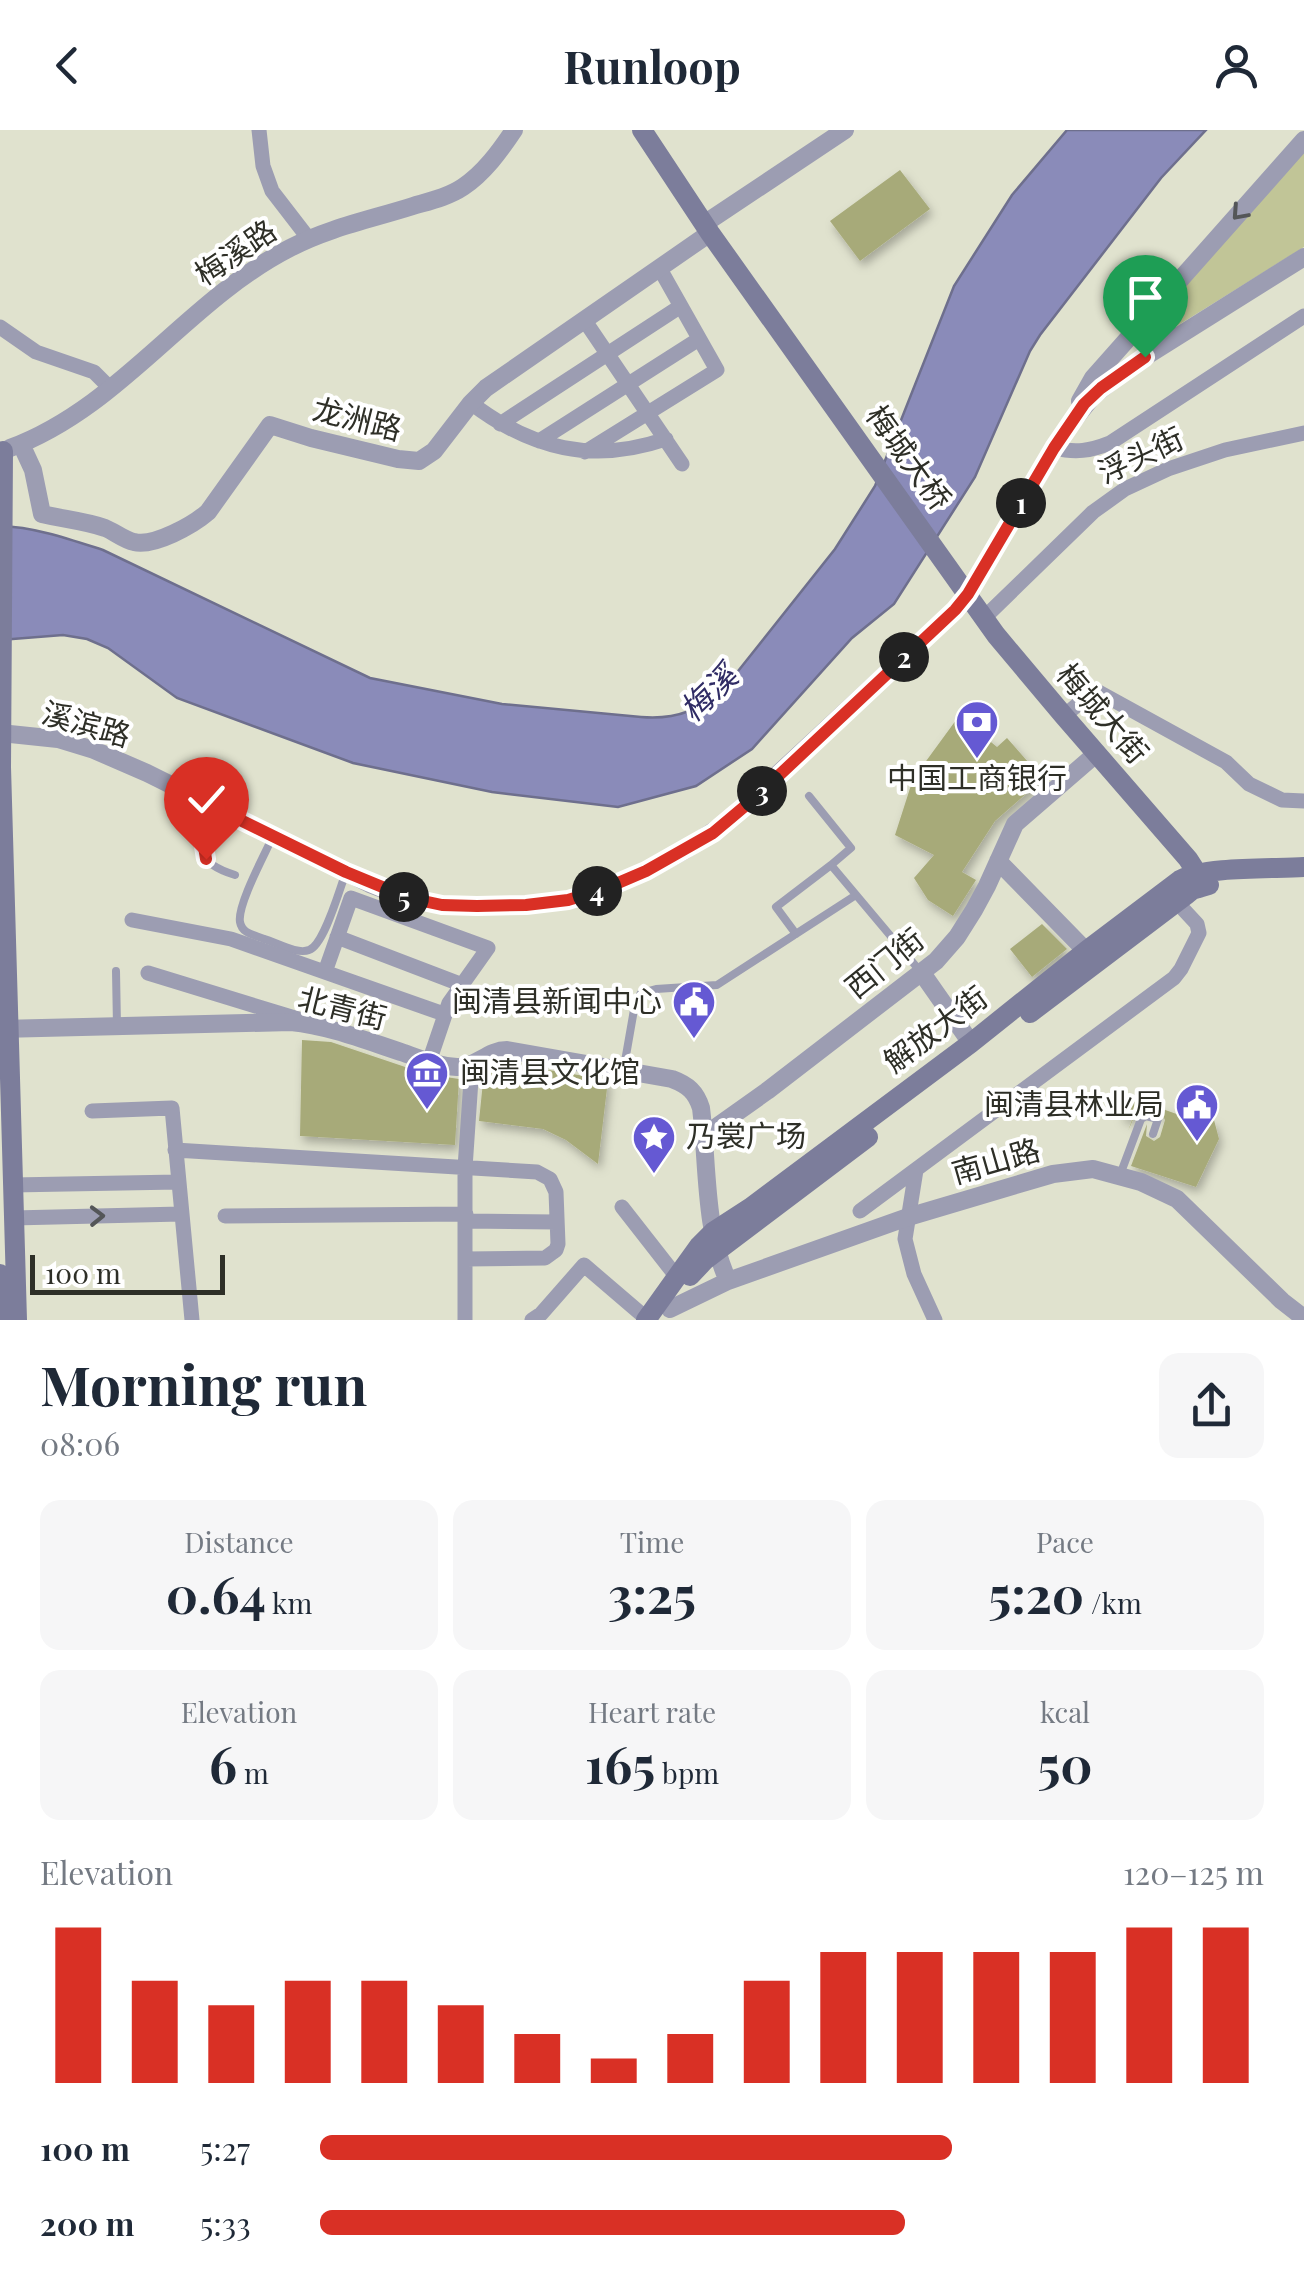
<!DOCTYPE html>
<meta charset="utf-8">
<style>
body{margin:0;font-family:"Playfair Display","Noto Sans SC",serif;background:#f6f6f7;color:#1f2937;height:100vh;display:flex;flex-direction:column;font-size:38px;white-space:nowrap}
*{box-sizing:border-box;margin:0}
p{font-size:32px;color:#747a83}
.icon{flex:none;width:55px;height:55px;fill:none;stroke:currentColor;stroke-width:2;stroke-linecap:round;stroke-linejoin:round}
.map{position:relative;height:1190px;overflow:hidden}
.details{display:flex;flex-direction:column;background:#fff;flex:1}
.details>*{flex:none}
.scale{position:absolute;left:30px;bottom:25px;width:195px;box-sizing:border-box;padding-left:10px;border:5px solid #2e2f27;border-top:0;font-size:28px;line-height:35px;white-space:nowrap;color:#2e2f27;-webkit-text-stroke:8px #fff;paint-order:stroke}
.pin{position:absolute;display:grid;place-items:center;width:85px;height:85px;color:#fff;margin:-102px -42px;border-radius:50% 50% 50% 0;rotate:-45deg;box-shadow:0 0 10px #0007}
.pin .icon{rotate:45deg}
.km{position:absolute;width:50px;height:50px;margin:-25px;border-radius:50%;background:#222;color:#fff;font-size:28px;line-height:50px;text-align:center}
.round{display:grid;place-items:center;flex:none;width:105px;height:105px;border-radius:20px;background:#f6f6f7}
.headline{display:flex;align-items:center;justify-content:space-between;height:170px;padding:0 40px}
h1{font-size:55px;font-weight:700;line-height:75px}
.stats{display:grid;grid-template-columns:repeat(3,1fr);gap:15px;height:170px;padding:10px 40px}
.stats div{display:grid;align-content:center;border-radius:20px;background:#f6f6f7;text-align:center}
.stats b{font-size:50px;font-weight:700}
.stats small{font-size:28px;font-weight:400}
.stats p{font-size:28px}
.chart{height:280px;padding:20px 40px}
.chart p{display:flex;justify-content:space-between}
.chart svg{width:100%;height:180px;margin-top:10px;stroke:#d93025;stroke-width:6}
ul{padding:0 40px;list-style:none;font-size:32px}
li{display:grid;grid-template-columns:160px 120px 1fr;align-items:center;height:75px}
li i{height:25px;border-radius:12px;background:#d93025}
header{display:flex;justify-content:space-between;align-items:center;height:130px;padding:0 40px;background:#fff;font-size:45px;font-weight:700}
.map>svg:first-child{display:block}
</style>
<header><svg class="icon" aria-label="back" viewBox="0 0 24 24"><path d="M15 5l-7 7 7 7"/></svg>Runloop<svg class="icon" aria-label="person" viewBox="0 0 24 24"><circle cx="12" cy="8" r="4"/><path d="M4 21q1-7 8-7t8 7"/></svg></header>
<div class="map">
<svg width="1304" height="1190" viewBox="0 0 1304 1190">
<defs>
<filter id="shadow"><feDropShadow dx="3" dy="5.5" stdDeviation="5" flood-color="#0004"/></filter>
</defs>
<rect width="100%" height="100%" fill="#e0e2ce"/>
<!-- green -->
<path fill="#c1c597" d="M1304,18V117L1172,199L1166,197L1160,189L1161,182Z"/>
<!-- water -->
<path fill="#8a8bb9" stroke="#6e6f8d" stroke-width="2.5" d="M1067,0H1206L1161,48L1040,205L1030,221L975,347L894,474L852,508L752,619L696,656L618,677L492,662L353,633L177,568L108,518L87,509L63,505L0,510V396C35,397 69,409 103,420L370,548L502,574L641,587C677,590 701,580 727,555L835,419L875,356L954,156L1012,65Z"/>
<!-- building -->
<path fill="#a7aa79" filter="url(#shadow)" d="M900,40L930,79L860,131L830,91Z
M959,586L997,617L1007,608L1043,649L995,691L962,742L976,750L953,786L928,770L914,748L934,725L895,705L913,649Z
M1042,794L1067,819L1032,847L1010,819Z
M302,910L331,912L426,944L459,949L455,1015L300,1006Z
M507,933L608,950L598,1034L566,1010L543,999L479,991L484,942Z
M1137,970L1202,993L1214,990L1219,1009L1196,1057L1131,1036L1147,994L1146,1006L1154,1011L1160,1007L1165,990L1161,982L1144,979L1135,985L1128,1001L1132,990L1118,985Z"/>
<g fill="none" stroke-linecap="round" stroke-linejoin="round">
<!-- service -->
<path stroke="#9c9db2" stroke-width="8" d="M809,666L851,718L831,735L920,841
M215,678C201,713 189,731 235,745
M273,706C265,724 237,775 240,792C242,804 255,805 264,809C276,812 297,825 309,820C324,815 339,761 345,745
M796,804L776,777L831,735
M116,841L117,896
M624,937L635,874L641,863L656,859L717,855L856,765
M1120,1045L1141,989L1146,986L1158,989L1153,1004"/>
<!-- minor -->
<path stroke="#9c9db2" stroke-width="15" d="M259,0L263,36L272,61L309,109
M585,191L682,334
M0,197L36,222L94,242L111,259
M471,273C531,319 593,334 666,309
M500,294L681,176
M539,311L699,209
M1054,318C1076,323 1090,321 1110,313L1304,186
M585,322L717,240L660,139
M984,488L1093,382L1125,359L1168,339L1225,320L1304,303
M1064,586L1095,560L1226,632L1249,654L1282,670L1304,671
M132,790L231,809L444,884
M337,807L460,854
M325,842L351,768L488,818L449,873L429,932
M148,843L298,889
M92,981L172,978L192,1190
M175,1020L537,1042L550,1049L556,1062L558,1114L556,1120L545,1128L466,1129
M916,1040L905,1109L914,1144L935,1190
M12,1055L178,1052
M622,1077L676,1146
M860,1081L1174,848L1181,839L1199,803L1197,794L1184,780
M225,1086L466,1084
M13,1088L181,1084
M466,1091L556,1092
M465,1190V1038L472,935
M532,1190L541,1184L584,1135L647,1189"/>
<!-- tertiary -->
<path stroke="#9c9db2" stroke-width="18" d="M704,94L845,0
M1080,271L1093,248L1304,10
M21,314L33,340L42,384C62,389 85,391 105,398C115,402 124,410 134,412C154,417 193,395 208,382L270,295L311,308L398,329L419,331L434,321L471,273L486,258L710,103
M10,318C121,277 186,171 290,118C328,98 372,89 413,76C430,71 448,67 463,57C484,43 500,21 514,0
M0,603L58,609L94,620L147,643L370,754L409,769L442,775H526L568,770L604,759L646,741L685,720L724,694L955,480L968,464L1065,301L1093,266L1129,237L1304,127
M998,731L1086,821
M922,843L971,913
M0,899L291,892C330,896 367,911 404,923C421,929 438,936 457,937C476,938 487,920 507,920L672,949C688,955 696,962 701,978C708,1035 704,1098 728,1151
M705,1005L767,961L936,831L957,807L974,780L987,756L1015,694L1097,623
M670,1179L728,1151L908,1087L1053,1044L1093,1039L1141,1052L1177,1069L1282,1171L1304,1188"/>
<!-- secondary -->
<path stroke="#7c7d9b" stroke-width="20" d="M642,0L710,103L996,505L1064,586L1188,729L1197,743L1199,758
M3,321L1,637L17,1190
M1030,883L1186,765L1192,760L1209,755
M0,1144L2,1190
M690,1146L705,1130L868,1007
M646,1190L699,1116L713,1102L750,1078L971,913L1086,821L1180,750C1204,736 1274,739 1304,737"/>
</g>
<!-- one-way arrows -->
<defs><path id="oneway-chevron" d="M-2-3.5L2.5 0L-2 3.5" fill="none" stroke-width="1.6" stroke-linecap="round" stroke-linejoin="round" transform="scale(2.5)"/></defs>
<g stroke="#545658">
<use href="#oneway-chevron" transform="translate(1239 83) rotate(132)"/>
<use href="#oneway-chevron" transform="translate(97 1086) rotate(-1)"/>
</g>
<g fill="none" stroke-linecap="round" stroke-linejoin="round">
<!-- route casing -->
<g stroke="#fff" stroke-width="20">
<path id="route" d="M206,729L203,710L216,678L346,742L409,768L442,775L477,776L526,775L568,770L604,759L646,741L713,703L757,666L955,480L968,464L1054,318L1084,274L1101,258L1145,227"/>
</g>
<!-- route -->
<use href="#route" stroke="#d93025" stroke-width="12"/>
</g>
<!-- icons -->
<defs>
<g id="bank-pin" transform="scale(2.25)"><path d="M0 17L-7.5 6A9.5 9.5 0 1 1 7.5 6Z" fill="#6559d3" stroke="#fff"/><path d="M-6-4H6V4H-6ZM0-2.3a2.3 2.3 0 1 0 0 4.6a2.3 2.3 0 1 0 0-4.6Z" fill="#fff"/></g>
<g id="civic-pin" transform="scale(2.25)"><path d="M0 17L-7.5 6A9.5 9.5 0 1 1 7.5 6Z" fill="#6559d3" stroke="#fff"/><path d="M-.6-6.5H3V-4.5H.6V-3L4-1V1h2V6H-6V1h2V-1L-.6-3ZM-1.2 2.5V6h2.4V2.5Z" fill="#fff"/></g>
<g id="museum-pin" transform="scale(2.25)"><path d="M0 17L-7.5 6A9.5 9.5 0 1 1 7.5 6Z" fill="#6559d3" stroke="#fff"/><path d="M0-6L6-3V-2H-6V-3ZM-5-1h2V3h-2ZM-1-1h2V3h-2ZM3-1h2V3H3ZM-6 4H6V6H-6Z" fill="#fff"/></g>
<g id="sight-pin" transform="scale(2.25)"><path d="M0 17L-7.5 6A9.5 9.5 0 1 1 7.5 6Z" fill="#6559d3" stroke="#fff"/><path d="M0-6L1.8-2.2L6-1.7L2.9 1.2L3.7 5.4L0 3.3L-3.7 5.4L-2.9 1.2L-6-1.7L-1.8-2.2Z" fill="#fff"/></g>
</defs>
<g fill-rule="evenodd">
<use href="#bank-pin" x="977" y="592"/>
<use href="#civic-pin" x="694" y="872"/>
<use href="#museum-pin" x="427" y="943"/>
<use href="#civic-pin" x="1197" y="975"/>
<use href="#sight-pin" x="654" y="1007"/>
</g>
<g text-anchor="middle" stroke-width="8" stroke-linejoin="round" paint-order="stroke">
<!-- street labels -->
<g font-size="30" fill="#2e2f27" stroke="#fff">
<text transform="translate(236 123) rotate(-34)" y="10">梅溪路</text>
<text transform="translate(357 290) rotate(14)" y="10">龙洲路</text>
<text transform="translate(1141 326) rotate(-25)" y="10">浮头街</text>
<text transform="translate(908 328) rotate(54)" y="10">梅城大桥</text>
<text transform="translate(1102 584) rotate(49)" y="10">梅城大街</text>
<text transform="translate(86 595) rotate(16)" y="10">溪滨路</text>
<text transform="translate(885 834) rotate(-39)" y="10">西门街</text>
<text transform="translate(342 879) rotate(14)" y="10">北青街</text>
<text transform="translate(936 900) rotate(-37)" y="10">解放大街</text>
<text transform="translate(996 1032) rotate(-16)" y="10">南山路</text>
</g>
<!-- poi labels -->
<g font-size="30" fill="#2e2f27" stroke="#fff" text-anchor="end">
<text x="977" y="659" text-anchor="middle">中国工商银行</text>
<text x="662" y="882">闽清县新闻中心</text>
<text x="460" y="953" text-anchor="start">闽清县文化馆</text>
<text x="1164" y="985">闽清县林业局</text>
<text x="686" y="1017" text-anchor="start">乃裳广场</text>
</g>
<!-- water labels -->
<g font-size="32" font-style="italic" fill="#302c65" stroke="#fff">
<text transform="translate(709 563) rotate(-44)" y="11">梅溪</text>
</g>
</g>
</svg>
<div class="scale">100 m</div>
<div class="pin" style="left:1145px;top:227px;background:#1e9e55"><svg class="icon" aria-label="arrive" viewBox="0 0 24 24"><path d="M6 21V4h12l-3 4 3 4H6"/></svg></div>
<div class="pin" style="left:206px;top:729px;background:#d93025"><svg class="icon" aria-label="check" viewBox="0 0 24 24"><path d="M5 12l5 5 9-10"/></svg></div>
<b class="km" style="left:1021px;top:373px">1</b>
<b class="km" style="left:904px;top:527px">2</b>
<b class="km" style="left:762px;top:661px">3</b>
<b class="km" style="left:597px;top:761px">4</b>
<b class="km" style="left:404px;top:767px">5</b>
</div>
<section class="details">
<div class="headline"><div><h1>Morning run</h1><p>08:06</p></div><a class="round"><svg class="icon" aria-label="share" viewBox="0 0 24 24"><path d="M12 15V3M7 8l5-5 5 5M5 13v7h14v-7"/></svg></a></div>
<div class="stats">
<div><p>Distance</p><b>0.64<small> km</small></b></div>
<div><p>Time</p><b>3:25</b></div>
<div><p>Pace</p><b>5:20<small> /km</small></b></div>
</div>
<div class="stats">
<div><p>Elevation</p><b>6<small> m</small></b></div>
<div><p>Heart rate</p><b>165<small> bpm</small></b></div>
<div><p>kcal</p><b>50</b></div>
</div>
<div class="chart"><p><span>Elevation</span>120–125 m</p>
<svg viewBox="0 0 160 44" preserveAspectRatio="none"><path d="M5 44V6M15 44V19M25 44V25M35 44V19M45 44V19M55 44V25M65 44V32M75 44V38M85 44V32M95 44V19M105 44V12M115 44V12M125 44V12M135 44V12M145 44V6M155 44V6"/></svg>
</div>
<ul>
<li><b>100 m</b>5:27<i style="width:67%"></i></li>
<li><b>200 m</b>5:33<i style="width:62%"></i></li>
</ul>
</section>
